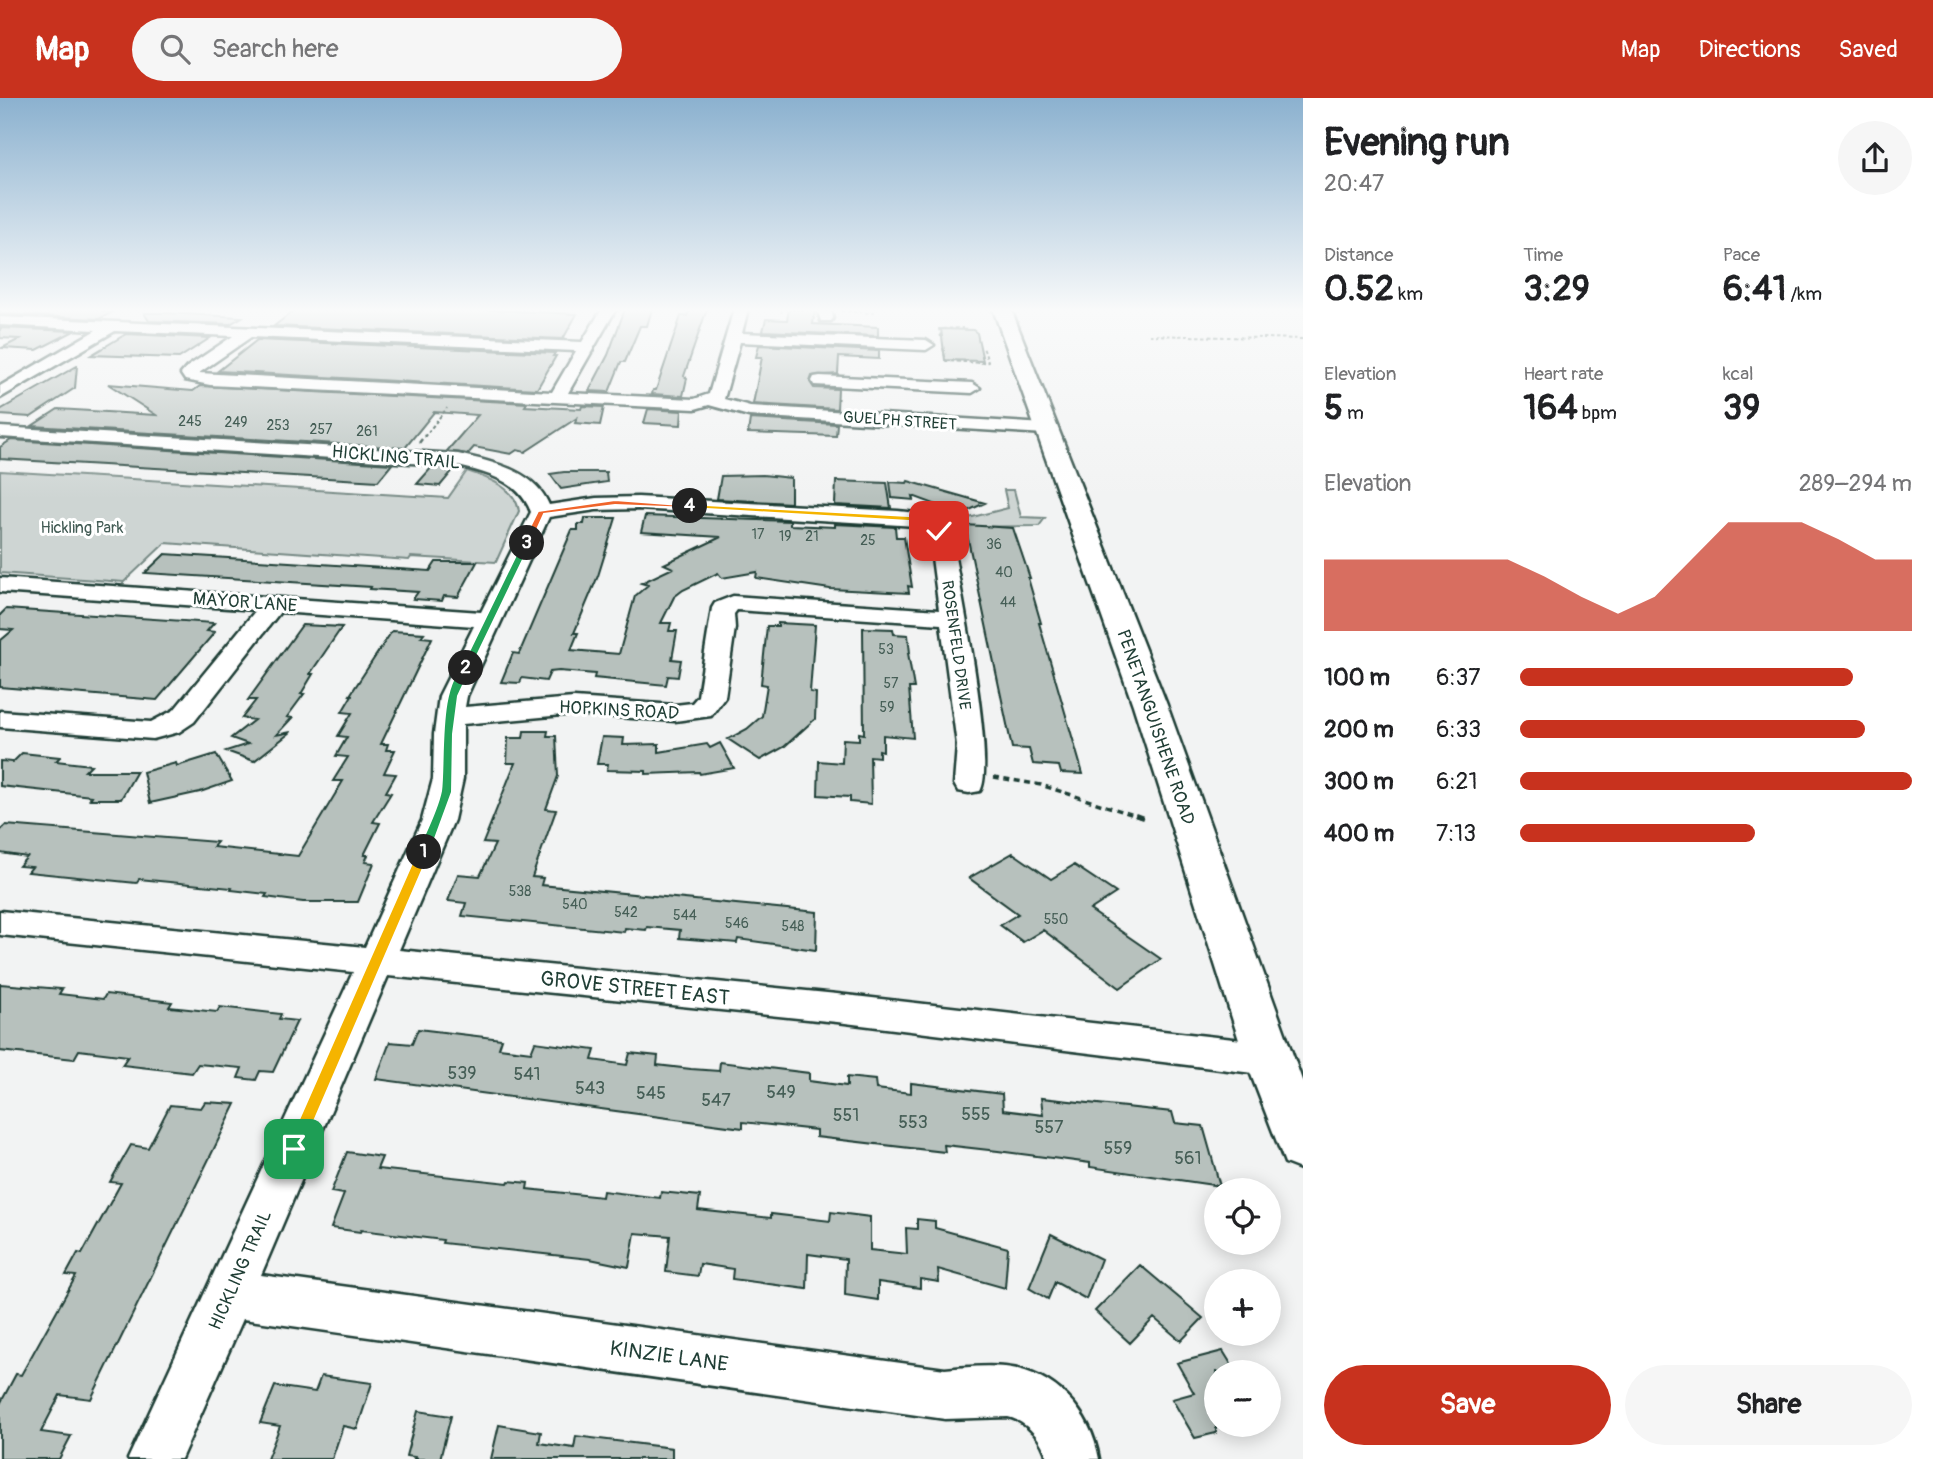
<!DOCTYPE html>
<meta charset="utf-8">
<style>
body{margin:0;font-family:Pangolin,sans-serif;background:#f6f6f6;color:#202124;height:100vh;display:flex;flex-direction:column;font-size:26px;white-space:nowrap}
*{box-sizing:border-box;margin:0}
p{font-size:23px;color:#757577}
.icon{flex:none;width:38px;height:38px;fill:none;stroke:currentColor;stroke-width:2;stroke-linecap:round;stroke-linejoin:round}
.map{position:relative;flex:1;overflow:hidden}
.panel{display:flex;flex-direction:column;background:#fff;width:630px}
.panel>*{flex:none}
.controls{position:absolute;left:1204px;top:1080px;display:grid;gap:14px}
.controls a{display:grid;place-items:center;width:77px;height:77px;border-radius:50%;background:#fff;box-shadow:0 4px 18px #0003;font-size:35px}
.pin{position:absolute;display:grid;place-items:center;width:60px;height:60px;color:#fff;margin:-30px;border-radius:14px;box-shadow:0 4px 10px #0006}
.km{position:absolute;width:35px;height:35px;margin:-18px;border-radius:50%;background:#222;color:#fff;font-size:19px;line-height:35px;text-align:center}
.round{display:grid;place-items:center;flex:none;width:74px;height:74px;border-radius:37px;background:#f6f6f6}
.summary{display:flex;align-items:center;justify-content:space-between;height:119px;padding:0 21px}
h1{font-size:38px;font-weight:700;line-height:52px}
.metrics{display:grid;grid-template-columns:repeat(3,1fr);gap:10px;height:119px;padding:7px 21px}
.metrics div{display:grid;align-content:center}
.metrics b{font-size:35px;font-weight:700}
.metrics small{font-size:19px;font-weight:400}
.metrics p{font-size:19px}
.chart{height:196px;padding:14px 21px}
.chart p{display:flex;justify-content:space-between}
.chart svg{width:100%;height:126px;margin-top:7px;fill:#c8321e;opacity:.7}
.cta{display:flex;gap:14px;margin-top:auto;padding:14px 21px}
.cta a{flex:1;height:80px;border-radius:42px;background:#c8321e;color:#fff;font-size:28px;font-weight:700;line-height:80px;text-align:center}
.cta a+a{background:#f6f6f6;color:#202124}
ul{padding:0 21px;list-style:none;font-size:23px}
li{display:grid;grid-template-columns:112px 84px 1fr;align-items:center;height:52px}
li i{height:18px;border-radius:9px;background:#c8321e}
header{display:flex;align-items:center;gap:42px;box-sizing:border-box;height:98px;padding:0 35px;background:#c8321e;color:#fff}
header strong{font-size:33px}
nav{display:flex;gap:38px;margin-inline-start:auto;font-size:24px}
.search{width:490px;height:63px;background:#f6f6f6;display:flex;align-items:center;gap:18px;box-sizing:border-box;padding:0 24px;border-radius:38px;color:#757577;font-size:26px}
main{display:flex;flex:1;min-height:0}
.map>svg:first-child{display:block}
</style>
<header>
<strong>Map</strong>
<div class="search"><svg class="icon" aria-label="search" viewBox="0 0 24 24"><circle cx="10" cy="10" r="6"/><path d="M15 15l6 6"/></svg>Search here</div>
<nav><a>Map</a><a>Directions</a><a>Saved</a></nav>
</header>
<main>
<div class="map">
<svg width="1303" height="1361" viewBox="0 0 1303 1361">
<rect width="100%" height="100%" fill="#f2f3f3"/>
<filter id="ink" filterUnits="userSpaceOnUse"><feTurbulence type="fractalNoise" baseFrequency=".0143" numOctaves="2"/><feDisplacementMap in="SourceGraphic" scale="14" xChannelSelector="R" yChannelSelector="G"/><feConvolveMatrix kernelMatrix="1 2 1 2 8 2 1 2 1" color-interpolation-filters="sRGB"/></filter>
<g filter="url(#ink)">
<path fill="#ced5d3" stroke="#768984" stroke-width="2" d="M0,373L448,400L467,373C488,380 515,389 519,413L496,464L411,459L409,462L165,445L124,484L0,475Z
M1004,392H1014L1021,419L1045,420L1039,428L948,429L945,426L1008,410Z"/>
<path fill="#b7c1bd" stroke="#1f3d34" stroke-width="2" d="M0,211H106L103,213L113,214L99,221L0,216Z
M296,211H475L577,216L563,241L274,228Z
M625,211H652L647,228H640L625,264H621L609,294L589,293L608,257Z
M690,211H707L684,278L687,280L683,298L652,296L653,292H656L681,218H687Z
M789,211L815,212L813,226L878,229V238L763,233L766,221L787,222Z
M144,215H163L242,219L230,226L149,223Z
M0,230L74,233L37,252L2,250L20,241L0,240Z
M941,231L973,232L977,235L983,263L945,262Z
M126,236L210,240L179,260L91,257Z
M257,242L555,255L553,258H556L537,291L218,273Z
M759,247L879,253V261L839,259L838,276L812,278L810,284L814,290L838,291L837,311L753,306L762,259H756Z
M77,268L75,290L31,319L0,317V312Z
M108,286L193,293L200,288L527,305L525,308L581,311L582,308L604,309L600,327L575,325L577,320L525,354L517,352L511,356L474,349L468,356L447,353L478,317L434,314L405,350L32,328L58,311L156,317Z
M648,311L682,313L681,327L644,325Z
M750,321L837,326L836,338L748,335Z
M11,342L392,366L378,383L0,361V349Z
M432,369L455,370L440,388L417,386Z
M564,374H606L607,384L561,391L550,376Z
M763,377L791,380V405L717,401L721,378Z
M836,383L887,385L891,410L835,407Z
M908,383L985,405L961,416L913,398L914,402L892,400L890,384L907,385Z
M645,418L790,423V427L835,429V426L895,429L896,439H904L912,489L908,488L909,495L830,491L756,480L757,474L722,480L718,475L683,492L674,499L661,525H671L669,533H677L672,561L681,562L678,579L668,578L666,587L594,580L595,576L559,573L550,574L546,583L522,580L520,585L501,584L513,555L519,556L572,432H578V426H584L585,420H616L598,478L574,535H578L571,552L619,556L635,498L648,487L641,485L673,470L664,466L721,439L641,434Z
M965,427L1013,430L1030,480H1028L1041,525H1039L1083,676L1061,675L1059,668L1033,666L1029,651L1012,650Z
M165,456L430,473L436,464H477L458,499L444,498L442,503L413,501L418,494L370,491L371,489L145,475Z
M6,511L214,525L207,533L215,534L157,602L0,589V543L13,532L0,531V517Z
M778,525L815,527L810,594L816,595L815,621L784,649L760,662L728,641L747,631L762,618L767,587L761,586L767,528H778Z
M302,527L342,529L310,576H313L301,596H304L287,619L292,620L276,637L291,634L254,663L226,653L248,646L231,640L254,622L242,620L256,602H248Z
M863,530L893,531L894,536L908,537L910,555H908L914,590H909L913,640L883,637V653L879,652V659L870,658L871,706L850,704V699L818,697L819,663L842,665L843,641L859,642V635L864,636Z
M392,533L424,535L421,539L432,540L381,646H388L386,652H395L384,675L396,676L386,694L391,695L373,724L380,725L364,757H368L365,764L374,765L358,804H303L265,799L267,796L231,792L232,790L139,781L136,785L28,774L32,769L19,768L27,759L0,755V733L6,727L217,744L213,749L298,758L343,683H333L348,659L336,658L347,639L338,638L352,615L342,614L352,597H350Z
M524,633H548L547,638H556L558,678L546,711L556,712L532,779L543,780L541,787L817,814L816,852L738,841L737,845L679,840L680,832L647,829L646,832L625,830L624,834L462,818L466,805L448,803L458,776L480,778L495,746L483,745L515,665H507L508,640H523Z
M602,639L624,640L623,647L659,646V654L707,646L710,650L720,645L734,670L700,676L699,674L646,676V673L607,672L608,666H597Z
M22,655L60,659L56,663L91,667L85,673H137L121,701H90L92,698L0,688V663L13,664Z
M216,656L232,683L200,694L150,705L143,674L176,665L177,668Z
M1013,755L1051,781L1074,767L1116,795L1090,812L1161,861L1120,890L1043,832L1023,844L1000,827L1018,816L969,780Z
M0,886L62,891L59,896L103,901L106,896L172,904L169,909L217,914L220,909L281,916L279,921L297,923L273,974L260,973L256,982L238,980L242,970L198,966L192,975L122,967L128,958L79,952L74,961L0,953Z
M418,931L502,941L499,950L531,954L535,944L595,952L592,962L627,967L630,955L658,958L657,967L691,971L719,973L720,964L809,975V983L847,988V979L875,982L876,991L911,995V985L1002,996L1003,1012L1043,1017L1041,1000L1172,1014L1175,1025L1203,1028L1220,1088L1090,1069V1065L998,1053L944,1047L945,1054L816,1039V1032L743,1024V1030L376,981L390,944L412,946Z
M205,1004L236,1006L91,1301L60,1297L41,1334L71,1338L59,1361H0V1306L16,1276L21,1277L76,1178L66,1177L78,1155L82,1156L121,1085L110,1084L131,1047L148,1050L170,1007L201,1010Z
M347,1054L382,1059L377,1071L508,1085L509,1083L528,1085L527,1091L602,1099L603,1093L660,1100L661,1094L700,1098L698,1112L771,1120V1116L830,1123L831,1114L870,1119V1152L907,1156L906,1130L917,1131V1121L935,1123V1130L1008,1150L1005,1190L938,1171L939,1184L920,1181V1190L878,1184V1202L845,1197L846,1161L808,1156L807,1191L732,1181L733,1171L700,1166L698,1178L666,1174L670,1138L635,1135L629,1169L590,1161L442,1145L443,1142L361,1132L360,1134L331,1130L344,1096L331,1094Z
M1051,1136L1101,1161L1086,1201L1055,1184L1048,1201L1029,1190Z
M1140,1167L1203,1220L1181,1243L1154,1220L1130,1245L1095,1213Z
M1223,1253L1236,1274H1216V1335L1195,1340L1172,1301L1194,1295L1177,1265Z
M321,1278L372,1285L357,1331L343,1328L332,1361H267L280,1328L260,1325L275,1288L315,1294Z
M418,1313L451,1318L440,1361H414L415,1359L406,1358Z
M499,1327L541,1334L539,1345L574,1350L576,1338L672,1350V1361H491Z"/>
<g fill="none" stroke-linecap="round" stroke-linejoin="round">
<defs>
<path id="minor" d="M602,211H616L568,295L694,301L709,296L734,211H748L742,235L926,242L934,247L926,252L740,244L724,301L750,308L1046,326L1055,331L1046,336L749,318L709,307L695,311L210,287L185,282L181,276L187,269L233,238L115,233L0,300V288L96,232L0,227V219L582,244ZM251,239L576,253L552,294L199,275Z
M817,211H831L833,220L831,223H821Z
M820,278L972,285L980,290L972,295L814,287L812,283L814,279Z
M0,329L458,356C491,364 534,371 549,407L596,400L638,399L898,413C920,415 939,417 951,437C958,478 997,667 980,693L969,695L958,693L954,686L957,647L941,526L737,512L734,516L735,530L725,599L711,618L675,623L574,616L463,626V681L454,722L399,852L837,896L1269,945L1283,950L1289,961L1283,972L1269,977L837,924L388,878L261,1177L945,1271C965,1269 985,1267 1005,1269C1054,1274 1091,1313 1099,1361H1047C1044,1342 1026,1323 1008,1319L945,1321L243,1221L181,1361H128L353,874L0,837V813L365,849L422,722L433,681L434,636L439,598L474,528L280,514L194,624L179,634L153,641L0,629V613L151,624L174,612L256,512L0,494V480L481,514L531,414C519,383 488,375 458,368L0,339ZM638,411L916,428L929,437L939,512L733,498L715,505L712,510L698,598L692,605L675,607L574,600L465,609L467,598L549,419L596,412Z"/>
<path id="major" d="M993,211H1011L1167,607L1303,985V1072L1285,1065L1245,961L1133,607Z"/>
</defs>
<use href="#minor" stroke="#1f3d34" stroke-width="5"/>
<use href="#major" stroke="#1f3d34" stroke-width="5"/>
<path stroke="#1f3d34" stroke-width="2" stroke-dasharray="3.5 2.5" stroke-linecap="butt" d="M781,211L782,215
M841,213L874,215
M1149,237L1303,241
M941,239L939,231L963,230
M943,250L946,263L983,265L988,264L983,249
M424,339L447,310"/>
<path stroke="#1f3d34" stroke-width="2.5" stroke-dasharray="5 3.5" stroke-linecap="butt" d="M419,345L425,337"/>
<path stroke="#1f3d34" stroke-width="3.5" stroke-dasharray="6 4.5" stroke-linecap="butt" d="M994,679L1041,687L1140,719"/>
<path stroke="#1f3d34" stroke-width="4.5" stroke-dasharray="9 6" stroke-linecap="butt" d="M1135,717L1143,720"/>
<use href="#minor" fill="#fff" fill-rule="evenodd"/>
<use href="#major" fill="#fff" fill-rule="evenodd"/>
</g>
</g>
<linearGradient id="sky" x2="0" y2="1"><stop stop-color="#8bb1cf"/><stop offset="0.53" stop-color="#f9fafa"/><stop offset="1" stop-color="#f9fafa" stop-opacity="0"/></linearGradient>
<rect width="1303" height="401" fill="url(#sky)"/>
<path fill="#f5b400" stroke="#fff" stroke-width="2" d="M424,750L430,754L302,1051L299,1056H288L286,1051L417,754Z"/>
<path fill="#22a559" stroke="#fff" stroke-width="2" d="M466,567L471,570L458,598L453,636L452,694L430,754L424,758L417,754C425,735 437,713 441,693C445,665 437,582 466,567Z"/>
<path fill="#22a559" stroke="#fff" stroke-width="2" d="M527,443L531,445L471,570L462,572L461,570L522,445Z"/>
<path fill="#f0652b" stroke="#fff" stroke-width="2" d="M615,402L694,408L690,410L615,407L544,416L530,447L522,445L538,413Z"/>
<path fill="#f5b400" stroke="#fff" stroke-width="2" d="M688,406L909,418L931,423L944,433L936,435L926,427L909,423L690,410Z"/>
<g text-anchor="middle" stroke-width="6" stroke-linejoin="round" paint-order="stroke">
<g font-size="14" fill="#455e56">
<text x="190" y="328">245</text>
<text x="236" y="329">249</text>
<text x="278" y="332">253</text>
<text x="321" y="336">257</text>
<text x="367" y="338">261</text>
<text x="758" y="441">17</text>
<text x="785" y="443">19</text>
<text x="812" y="443">21</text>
<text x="868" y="447">25</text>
<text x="994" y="451">36</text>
<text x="1004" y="479">40</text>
<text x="1008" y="509">44</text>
<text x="886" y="556">53</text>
<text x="891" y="590">57</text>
<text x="887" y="614">59</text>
<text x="520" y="798">538</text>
<text x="575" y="811">540</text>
<text x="626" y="819">542</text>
<text x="685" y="822">544</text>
<text x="1056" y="826">550</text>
<text x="737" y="830">546</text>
<text x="793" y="833">548</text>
</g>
<g font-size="16" fill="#1f3d34" stroke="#fff">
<text transform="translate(900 322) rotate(4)" y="6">GUELPH STREET</text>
<text transform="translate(957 547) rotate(82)" y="6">ROSENFELD DRIVE</text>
</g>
<g font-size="16" fill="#425b54" stroke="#fff">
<text x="82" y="435">Hickling Park</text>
</g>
<g font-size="18" fill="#1f3d34" stroke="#fff">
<text transform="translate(396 359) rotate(5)" y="6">HICKLING TRAIL</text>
<text transform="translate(245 504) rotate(4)" y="6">MAYOR LANE</text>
<text transform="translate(619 612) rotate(3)" y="6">HOPKINS ROAD</text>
<text transform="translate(1156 629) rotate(71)" y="6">PENETANGUISHENE ROAD</text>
<text transform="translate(240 1172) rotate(-66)" y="6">HICKLING TRAIL</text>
</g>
<g font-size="18" fill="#455e56">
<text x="462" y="981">539</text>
<text x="527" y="982">541</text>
<text x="590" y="996">543</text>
<text x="781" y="1000">549</text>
<text x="651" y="1001">545</text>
<text x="716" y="1008">547</text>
<text x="976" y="1022">555</text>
<text x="846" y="1023">551</text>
<text x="913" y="1030">553</text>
<text x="1049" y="1035">557</text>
<text x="1118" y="1056">559</text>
<text x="1188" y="1066">561</text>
</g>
<g font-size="21" fill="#1f3d34" stroke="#fff">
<text transform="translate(635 890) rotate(6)" y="7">GROVE STREET EAST</text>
<text transform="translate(669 1258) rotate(8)" y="7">KINZIE LANE</text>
</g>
</g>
</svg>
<div class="controls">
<a><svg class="icon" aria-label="locate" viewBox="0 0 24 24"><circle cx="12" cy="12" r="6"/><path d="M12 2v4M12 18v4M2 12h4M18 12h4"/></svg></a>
<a>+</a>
<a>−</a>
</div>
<div class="pin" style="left:294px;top:1051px;background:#1e9e55"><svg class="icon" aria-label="arrive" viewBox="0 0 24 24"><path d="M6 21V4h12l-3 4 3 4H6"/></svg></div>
<div class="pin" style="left:939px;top:433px;background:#d93025"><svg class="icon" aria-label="check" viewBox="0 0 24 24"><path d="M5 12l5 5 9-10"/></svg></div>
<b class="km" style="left:424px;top:754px">1</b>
<b class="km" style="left:466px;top:570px">2</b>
<b class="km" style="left:527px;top:445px">3</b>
<b class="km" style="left:690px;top:408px">4</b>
</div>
<section class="panel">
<div class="summary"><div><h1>Evening run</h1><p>20:47</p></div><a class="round"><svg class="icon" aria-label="share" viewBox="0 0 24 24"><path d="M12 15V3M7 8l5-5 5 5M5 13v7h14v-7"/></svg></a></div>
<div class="metrics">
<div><p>Distance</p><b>0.52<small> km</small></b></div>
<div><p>Time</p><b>3:29</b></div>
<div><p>Pace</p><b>6:41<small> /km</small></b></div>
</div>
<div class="metrics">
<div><p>Elevation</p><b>5<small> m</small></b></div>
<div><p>Heart rate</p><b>164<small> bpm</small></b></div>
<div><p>kcal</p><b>39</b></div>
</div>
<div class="chart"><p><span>Elevation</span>289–294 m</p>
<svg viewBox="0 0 160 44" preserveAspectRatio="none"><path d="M0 44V19L10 19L20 19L30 19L40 19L50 19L60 25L70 32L80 38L90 32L100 19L110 6L120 6L130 6L140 12L150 19L160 19V44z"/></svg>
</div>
<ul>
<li><b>100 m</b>6:37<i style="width:85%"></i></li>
<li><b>200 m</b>6:33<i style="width:88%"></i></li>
<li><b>300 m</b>6:21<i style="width:100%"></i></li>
<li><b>400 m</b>7:13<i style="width:60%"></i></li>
</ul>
<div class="cta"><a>Save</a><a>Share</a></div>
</section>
</main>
